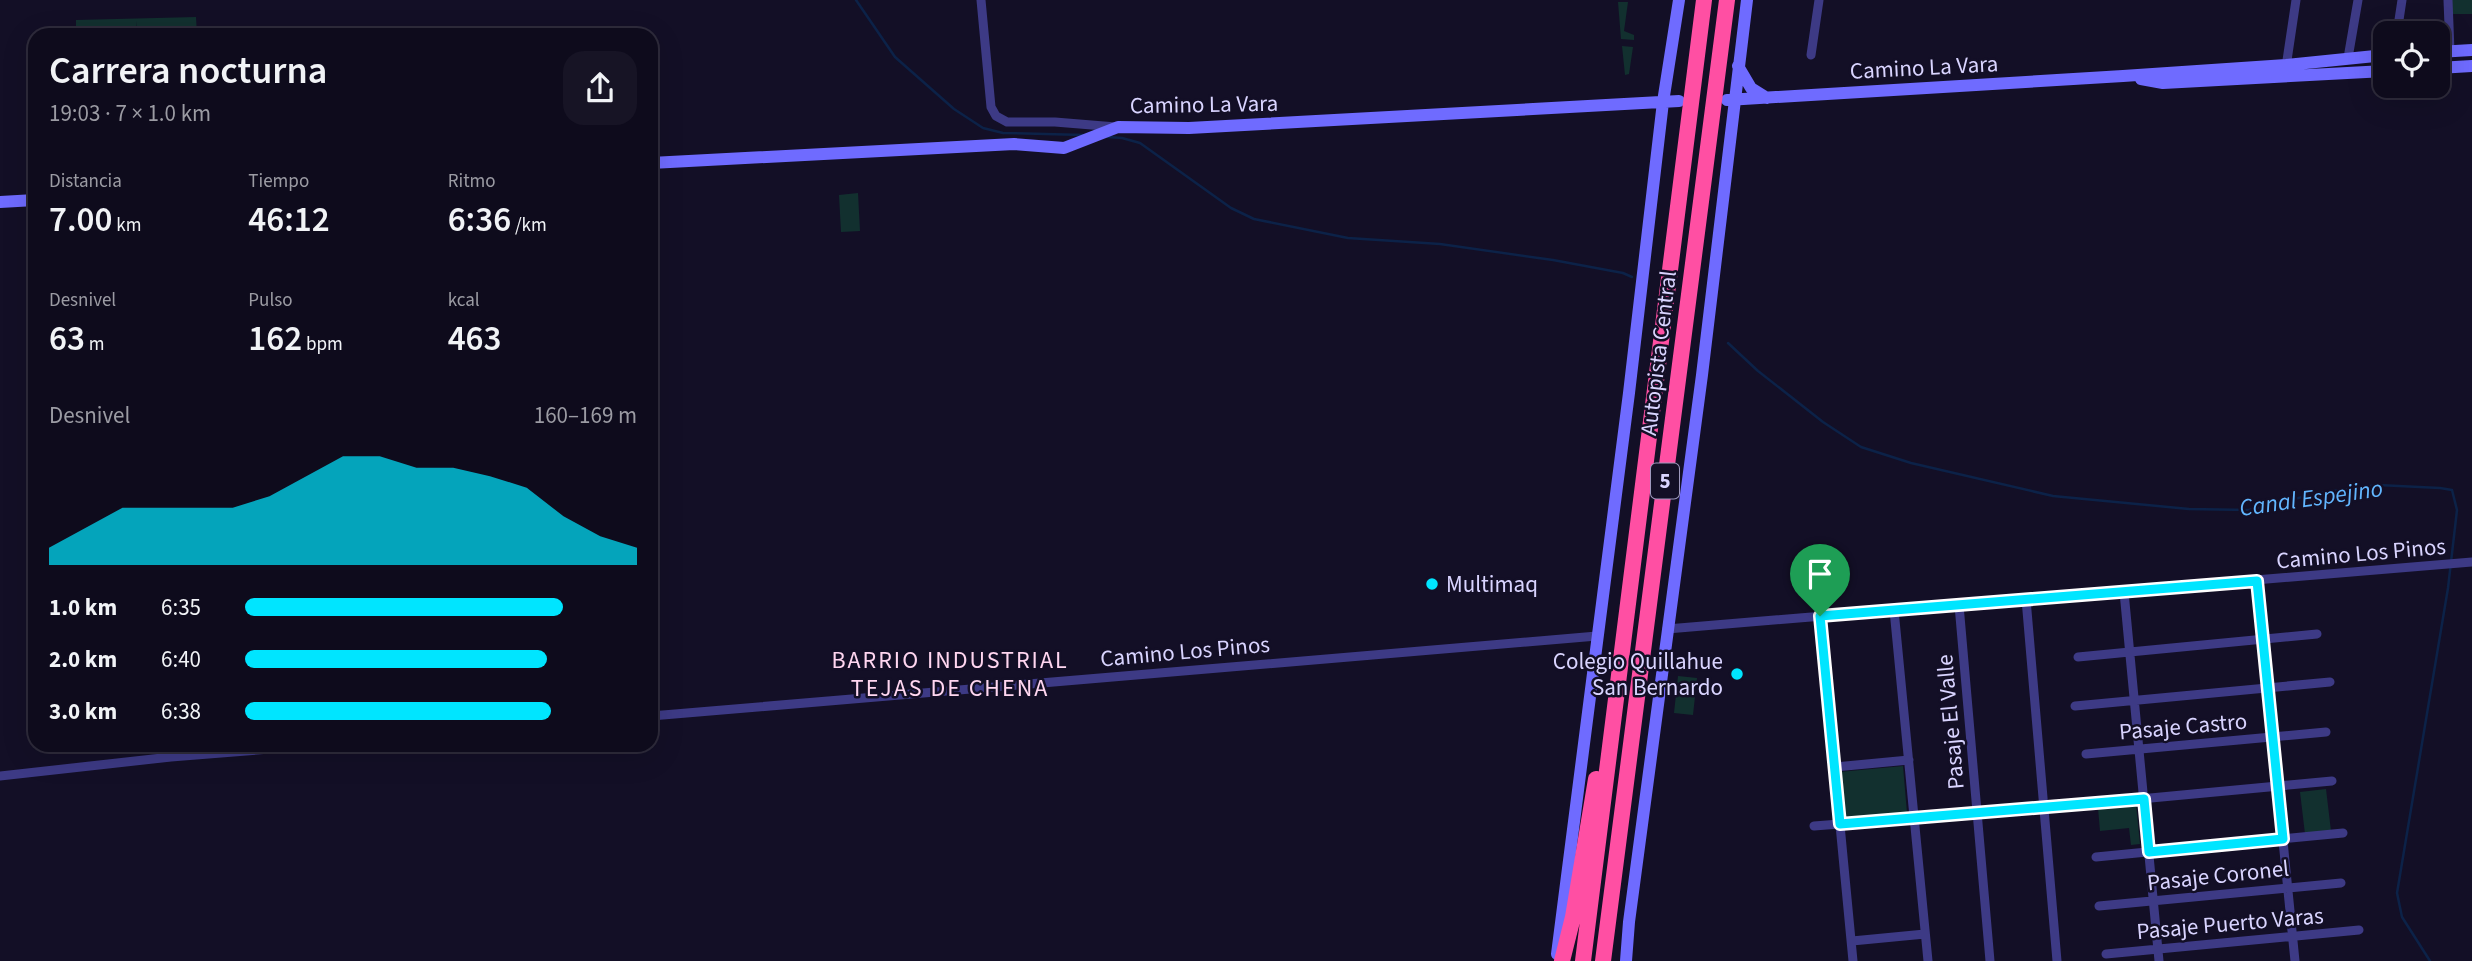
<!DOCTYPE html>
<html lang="es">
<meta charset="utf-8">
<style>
body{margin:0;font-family:"Source Sans 3",sans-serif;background:#171425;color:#f1f3f6;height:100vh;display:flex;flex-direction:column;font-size:26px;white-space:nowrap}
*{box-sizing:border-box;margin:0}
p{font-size:23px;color:#9b9ba3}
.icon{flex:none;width:38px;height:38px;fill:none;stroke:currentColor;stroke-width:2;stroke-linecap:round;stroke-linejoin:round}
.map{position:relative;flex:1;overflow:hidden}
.sheet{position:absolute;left:28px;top:28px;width:630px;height:724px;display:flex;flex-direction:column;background:#0e0b1c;border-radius:21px;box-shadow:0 7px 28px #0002,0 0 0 2px #2e2b3b}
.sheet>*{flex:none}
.controls{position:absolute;left:2373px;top:21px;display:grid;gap:14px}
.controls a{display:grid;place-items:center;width:77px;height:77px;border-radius:14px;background:#0e0b1c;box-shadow:0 7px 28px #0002,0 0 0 2px #2e2b3b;font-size:35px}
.pin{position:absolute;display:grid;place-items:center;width:60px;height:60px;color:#fff;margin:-72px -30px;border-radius:50% 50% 50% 0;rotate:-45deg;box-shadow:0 0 7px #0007}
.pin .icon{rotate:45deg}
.round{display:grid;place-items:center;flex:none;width:74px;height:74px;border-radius:21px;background:#171425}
.summary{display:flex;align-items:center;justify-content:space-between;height:119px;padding:0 21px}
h1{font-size:38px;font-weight:600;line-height:52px}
.stats{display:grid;grid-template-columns:repeat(3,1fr);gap:10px;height:119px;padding:7px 21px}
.stats div{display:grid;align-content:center}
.stats b{font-size:35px;font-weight:600}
.stats small{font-size:19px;font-weight:400}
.stats p{font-size:19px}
.chart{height:196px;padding:14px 21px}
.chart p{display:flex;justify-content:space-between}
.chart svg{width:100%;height:126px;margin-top:7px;fill:#00e5ff;opacity:.7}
ul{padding:0 21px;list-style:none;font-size:23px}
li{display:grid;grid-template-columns:112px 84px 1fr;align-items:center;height:52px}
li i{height:18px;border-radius:9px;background:#00e5ff}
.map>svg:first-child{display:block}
</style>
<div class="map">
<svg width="2472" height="961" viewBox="0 0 2472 961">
<rect width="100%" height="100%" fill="#130f26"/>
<path fill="#12302f" d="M2450,0H2472V14H2451Z
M1628,2L1624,31L1634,35V40L1621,39L1618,2Z
M196,17L197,35H137L136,21V35H76V20Z
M1622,46L1633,47L1629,74L1625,75Z
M858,193L860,231L841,232L839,195Z
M1678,676L1697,678L1693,715L1674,713Z
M1903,766L1907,813L1843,819L1839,772Z
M2326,789L2331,831L2305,834L2300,792Z
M2136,804L2140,844L2131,845L2129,828L2100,831L2098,808Z"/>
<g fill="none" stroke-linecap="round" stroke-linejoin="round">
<path stroke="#0c2248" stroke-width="2.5" d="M856,0L895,57L954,109L983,128L1003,133L1084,135
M1108,137L1122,138L1140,143L1231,208L1254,219L1348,238L1440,244L1553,260L1623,273L1632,277
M1728,343L1758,371L1823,422L1861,447L1911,463L2053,496L2189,509L2249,510L2319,493L2378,485L2440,488L2452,490L2457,510L2448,588L2397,893L2402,917L2430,961"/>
<path stroke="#3d3a85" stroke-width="9" d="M981,0L991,107L996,116L1007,122H1055L1116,127
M2448,0L2450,51
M2397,33L2402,0
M1811,55L1819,0
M2348,58L2358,0
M2286,67L2296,0
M2257,581L2295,961
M2124,592L2159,961
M2026,599L2057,961
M1959,605L1990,961
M1894,610L1928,961
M1820,616L1853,961
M1667,629L2472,562
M2078,657L2317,634
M2075,706L2330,682
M651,716L1597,636
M2086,754L2326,732
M1835,767L1909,760
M0,776L171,757L308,746
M1814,826L2044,808L2332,781
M2096,857L2343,833
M2099,906L2341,883
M1852,941L1925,934
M2106,954L2359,930"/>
<path stroke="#6f6bff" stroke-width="12" d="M2438,52L2472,50
M1738,66L1751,88L1767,98
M2438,68L2472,66
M2141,79L2163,83L2385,71
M1727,100L2123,76L2286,65L2385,55
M651,163L1014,144L1064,148L1118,127L1189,128L1679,101
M0,202L35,200
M1557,954L1629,393L1663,102L1679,0
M1626,961L1629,922L1702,375L1747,0"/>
<path stroke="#ff4fa3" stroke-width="16" d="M1562,961L1573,917L1596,779
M1583,961L1704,0
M1603,961L1727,0"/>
</g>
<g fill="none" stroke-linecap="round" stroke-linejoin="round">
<defs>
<path id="route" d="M2257,581L2283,839L2149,852L2144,799L1840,824L1820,616Z"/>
</defs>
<use href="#route" stroke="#fff" stroke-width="14"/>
<use href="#route" stroke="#00e5ff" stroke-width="9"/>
</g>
<g fill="#00e5ff" stroke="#130f26" stroke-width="2.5">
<circle cx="1432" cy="584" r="7"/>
<circle cx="1737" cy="674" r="7"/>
</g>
<g text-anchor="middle" stroke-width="5" stroke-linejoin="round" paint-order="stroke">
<rect fill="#130f26" stroke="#9e99be" stroke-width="2" x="1651" y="463.5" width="28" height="35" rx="5"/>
<g font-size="21" font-weight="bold" fill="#d9d4ff">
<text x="1665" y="488">5</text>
</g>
<g font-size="23" fill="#d9d4ff" stroke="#130f26">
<text transform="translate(1924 67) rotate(-3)" y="8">Camino La Vara</text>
<text transform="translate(1204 104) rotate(-1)" y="8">Camino La Vara</text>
<text transform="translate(1658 353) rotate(-83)" y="8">Autopista Central</text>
<text transform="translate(2361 553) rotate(-5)" y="8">Camino Los Pinos</text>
<text transform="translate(1185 651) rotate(-5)" y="8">Camino Los Pinos</text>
<text transform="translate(1950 722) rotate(-95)" y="8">Pasaje El Valle</text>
<text transform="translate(2183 726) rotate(-5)" y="8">Pasaje Castro</text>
<text transform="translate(2218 875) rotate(-6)" y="8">Pasaje Coronel</text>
<text transform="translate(2230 923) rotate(-5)" y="8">Pasaje Puerto Varas</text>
</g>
<g font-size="23" fill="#d9d4ff" stroke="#130f26" text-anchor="start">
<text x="1446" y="592">Multimaq</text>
<text x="1723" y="669" text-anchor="end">Colegio Quillahue<tspan x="1723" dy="26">San Bernardo</tspan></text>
</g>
<g font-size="24" font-style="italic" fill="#62b6ff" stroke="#130f26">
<text transform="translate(2311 498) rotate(-8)" y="8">Canal Espejino</text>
</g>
<g font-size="24" letter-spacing="2" fill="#ffd6f0" stroke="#130f26">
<text x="950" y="668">BARRIO INDUSTRIAL<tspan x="950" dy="28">TEJAS DE CHENA</tspan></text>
</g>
</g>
</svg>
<div class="controls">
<a><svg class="icon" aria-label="locate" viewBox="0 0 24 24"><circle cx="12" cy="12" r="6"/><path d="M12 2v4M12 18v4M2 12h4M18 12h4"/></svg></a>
</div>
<div class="pin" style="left:1820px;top:616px;background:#1e9e55"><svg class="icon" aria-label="arrive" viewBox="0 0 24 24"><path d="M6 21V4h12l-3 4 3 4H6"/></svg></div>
<section class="sheet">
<div class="summary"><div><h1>Carrera nocturna</h1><p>19:03 · 7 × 1.0 km</p></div><a class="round"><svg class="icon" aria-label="share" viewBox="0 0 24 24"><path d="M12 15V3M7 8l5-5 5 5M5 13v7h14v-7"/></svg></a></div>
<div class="stats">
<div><p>Distancia</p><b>7.00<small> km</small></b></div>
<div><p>Tiempo</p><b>46:12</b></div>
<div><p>Ritmo</p><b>6:36<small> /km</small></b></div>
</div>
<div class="stats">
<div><p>Desnivel</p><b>63<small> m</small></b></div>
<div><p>Pulso</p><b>162<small> bpm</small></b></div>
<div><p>kcal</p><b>463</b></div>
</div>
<div class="chart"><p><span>Desnivel</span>160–169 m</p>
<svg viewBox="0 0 160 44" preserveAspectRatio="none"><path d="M0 44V38L10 31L20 24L30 24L40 24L50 24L60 20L70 13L80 6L90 6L100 10L110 10L120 13L130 17L140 27L150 34L160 38V44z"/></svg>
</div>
<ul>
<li><b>1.0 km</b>6:35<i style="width:81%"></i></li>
<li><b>2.0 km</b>6:40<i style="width:77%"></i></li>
<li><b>3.0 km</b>6:38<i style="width:78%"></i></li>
</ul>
</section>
</div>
